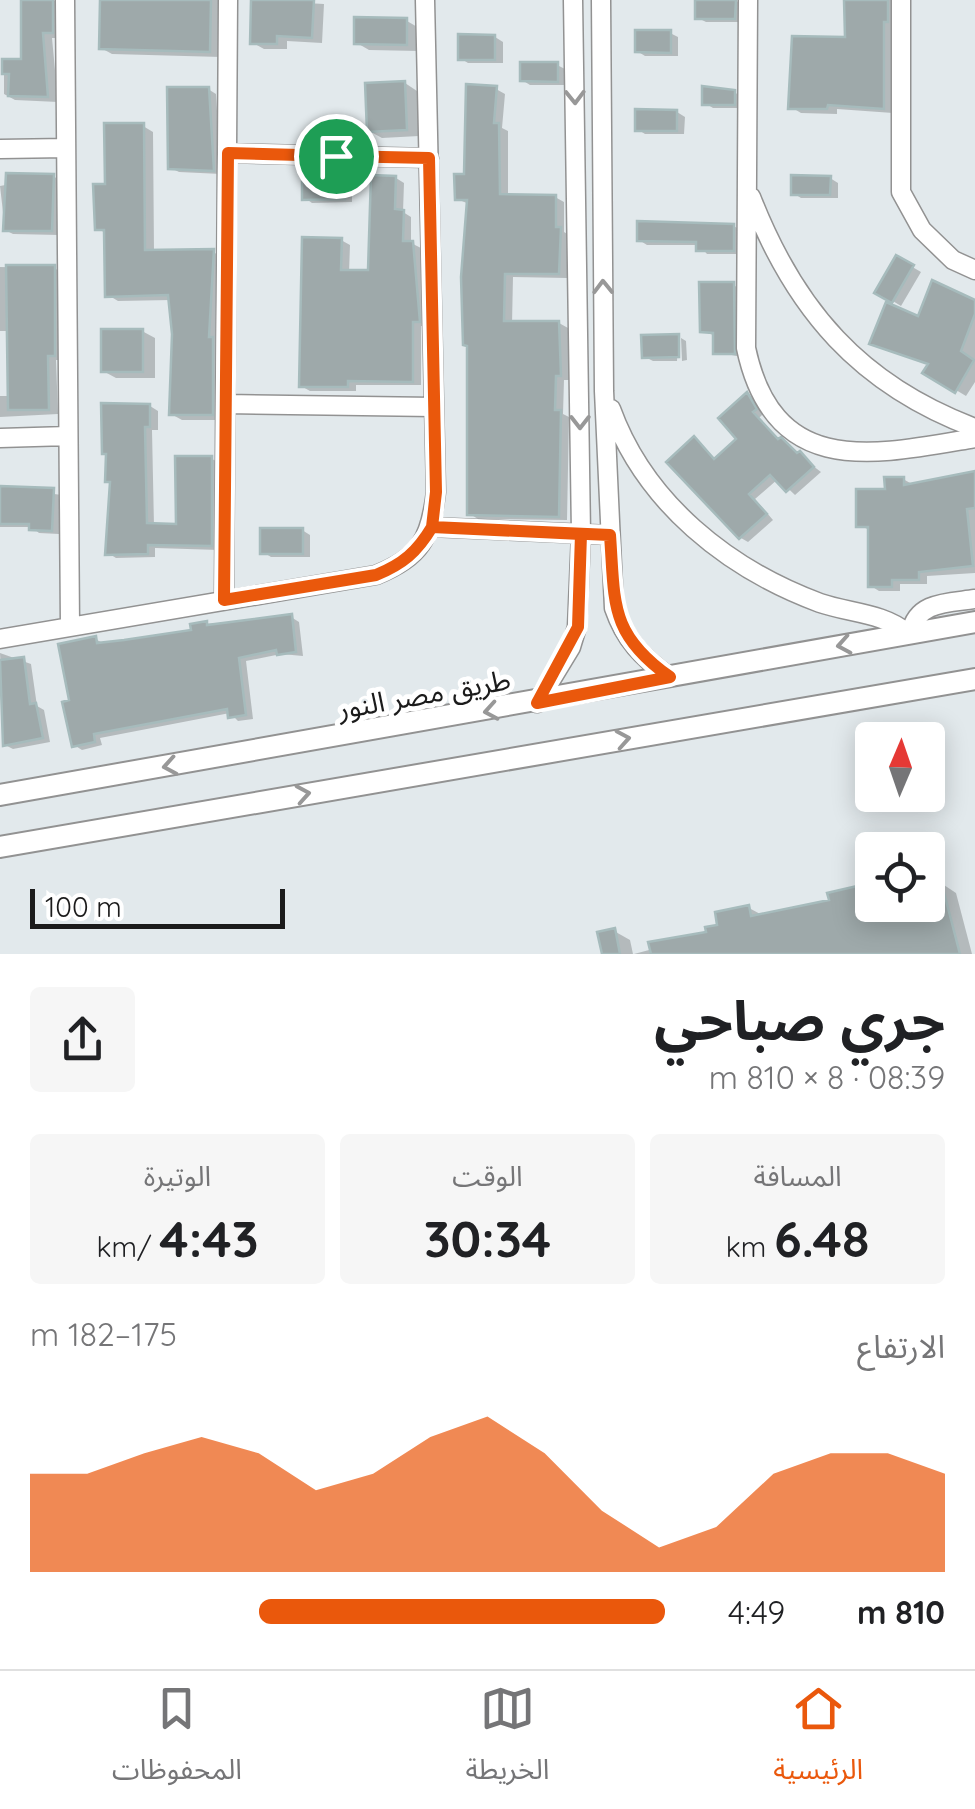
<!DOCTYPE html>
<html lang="ar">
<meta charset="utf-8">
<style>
body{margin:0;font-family:Quicksand,"Noto Sans Arabic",sans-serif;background:#f6f6f6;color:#202124;direction:rtl;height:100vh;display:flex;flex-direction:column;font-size:38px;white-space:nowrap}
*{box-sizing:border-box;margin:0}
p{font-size:32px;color:#757577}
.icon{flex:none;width:55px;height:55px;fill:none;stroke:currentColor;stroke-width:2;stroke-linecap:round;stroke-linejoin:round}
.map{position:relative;height:954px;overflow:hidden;direction:ltr}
.details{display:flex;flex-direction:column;background:#fff;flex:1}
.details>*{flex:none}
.needle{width:65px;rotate:2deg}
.controls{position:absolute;left:855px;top:722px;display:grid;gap:20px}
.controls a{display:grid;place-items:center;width:90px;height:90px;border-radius:10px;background:#fff;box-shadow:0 5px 25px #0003;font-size:50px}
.scale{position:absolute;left:30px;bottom:25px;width:255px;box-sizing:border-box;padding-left:10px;border:5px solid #1b1b1b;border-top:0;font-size:28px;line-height:35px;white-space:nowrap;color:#1b1b1b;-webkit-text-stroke:8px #fff;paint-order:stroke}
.pin{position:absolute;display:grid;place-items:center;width:85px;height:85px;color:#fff;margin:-42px;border:5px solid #fff;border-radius:50%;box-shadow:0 2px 10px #0007}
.round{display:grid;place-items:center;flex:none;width:105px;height:105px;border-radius:10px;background:#f6f6f6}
.summary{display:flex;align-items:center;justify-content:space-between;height:170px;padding:0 30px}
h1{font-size:55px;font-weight:700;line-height:75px}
.figures{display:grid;grid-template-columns:repeat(3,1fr);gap:15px;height:170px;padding:10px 30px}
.figures div{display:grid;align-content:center;border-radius:10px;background:#f6f6f6;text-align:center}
.figures b{font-size:50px;font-weight:700}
.figures small{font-size:28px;font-weight:400}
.figures p{font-size:28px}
.chart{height:280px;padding:20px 30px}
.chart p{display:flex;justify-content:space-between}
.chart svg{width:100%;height:180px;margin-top:10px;fill:#ea580c;opacity:.7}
ul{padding:0 30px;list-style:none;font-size:32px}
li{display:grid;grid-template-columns:160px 120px 1fr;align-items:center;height:75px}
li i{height:25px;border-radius:12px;background:#ea580c}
.menu{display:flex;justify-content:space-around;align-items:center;height:140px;border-top:2px solid #e0e0e0;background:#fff;font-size:28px;color:#757577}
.menu a{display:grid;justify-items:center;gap:5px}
.menu .active{color:#ea580c}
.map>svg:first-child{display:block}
</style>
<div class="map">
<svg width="975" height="954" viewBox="0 0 975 954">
<rect width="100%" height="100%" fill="#e2e9ec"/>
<path fill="#0003" d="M24,0H53L63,6V38H52L58,102L15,100L4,94V62H23Z
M102,0H222L221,57L112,54L101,48Z
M253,0L324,4L322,43L287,41V49H264L253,43Z
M735,0L743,5V22H706L698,18Z
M848,0H896L893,113L837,109V114L801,113L791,107L847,40Z
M407,21L419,28V51L369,50L357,43Z
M670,33L678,37V56H645L637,51Z
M495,37L503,42V63H468L460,58Z
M557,65L565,69V85H530L522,80Z
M405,83L417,91L419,136L382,138L369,131Z
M208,89L216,94L221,174L179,172L171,168Z
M496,89L505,94L502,128L508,131V197H555L564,202V232L569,235L567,278L513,277L512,324L559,323L568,328L569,380H564L563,414L569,417L567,520L478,519L470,514L469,204L457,199Z
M734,92L742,97V108H713L705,103Z
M677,112L685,117L684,134H645L637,129Z
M143,126L153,132L154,252H213L224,258L223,420H182L171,414V300L118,301L108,295L107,234L97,228L107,186Z
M53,176L61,181L59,235L13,234L5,230L0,186Z
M344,178L352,183V202L312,203L305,198Z
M396,178L404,183L403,212L411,217V243L421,248L427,326H421V385H356V391H310L301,386L341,240L350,245L349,273H370Z
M830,178L838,183V198H801L793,193Z
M734,226L741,231V254H707L699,245H647L639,240Z
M897,258L921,272L901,306L878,292Z
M0,267L54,268L63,273L64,360H56L58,414L0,417V396H10L9,331H0Z
M733,285L741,289L742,357L716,352V336L702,331Z
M975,302V382L966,396L926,372L930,365L872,342L920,319Z
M142,331L155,338V378H116L103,371Z
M678,336L677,361H653L645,357L644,337Z
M681,338L686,341L687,360L682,361Z
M748,395L755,400L763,414L759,418L780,441L821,472L795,495L778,479L755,499L773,520L748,542L741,538L694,439L717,460L740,440Z
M150,406L158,411V430H152L154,526L178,527L212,459L220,463L219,550L155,548V557L116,558L108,553Z
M975,473V573L927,576V584H900V591H879L871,586L870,530L858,525L887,491L903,479L912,484H940V478Z
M0,487L62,495L59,534L39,533L32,527H0Z
M302,530L310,535V557H271L263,552Z
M291,617L299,622L303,656L281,654L246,661L253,719L238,721L230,713L100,738L102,745L82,750L74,745L72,702L95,639L103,643L194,632L206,624Z
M0,653L31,664L37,706L44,710L50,742L13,749L5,745Z
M941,883L956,893L972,954H634L709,934L749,908L764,916L832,902L869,885L872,905H928V886Z
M614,931L630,940L633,954H602Z"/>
<path fill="#9ea9aa" stroke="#a6bbbc" stroke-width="2.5" d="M21,0H53V33H43L48,97L8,96L9,74H2V59H21Z
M100,0H211L210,52L99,49Z
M251,0H314L312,38L277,36V44H250Z
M695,0H736L735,19H695Z
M844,0H888V22H884V109L828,105L827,109H788L792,36L845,37Z
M354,17L407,18V45L354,44Z
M635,30H671V53L635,52Z
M458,34L495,35V60H458Z
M520,62H558V82L520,81Z
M405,81L407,130L367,132L365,83Z
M466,84L497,86L494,123H499L500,194L556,195V227H561L559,274H505L504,321H559L561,376H556L555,410H561L559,517L467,515V346L463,345L461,277L467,200H455L454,174H464Z
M702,86L735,90V105H702Z
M167,87H209L214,171L168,169Z
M635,109L677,110V131H635Z
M104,123H144L145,250L214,249L209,337H213V415H169L172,334L168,295L105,297L104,230H95L93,184H105Z
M6,173L54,174L52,231H3Z
M371,175L396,176L395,209L404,210L403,241H413L420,322H413V382L348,381V387H299L302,237L342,238L341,270H368Z
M791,175L831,176L830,195H791Z
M345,176V199L302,200V177Z
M637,221L734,224V251H696V242L637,241Z
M896,255L914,265L892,303L874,293Z
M6,265H55V356H48L49,410H8Z
M932,280L975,300V314L961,351L974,360L955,393L922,373L928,364L869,344L886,302L918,316Z
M699,282H734L735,354H713V333L700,332Z
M101,329H143V372H101Z
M679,334V357L642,358L641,335Z
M747,392L757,409L753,412L778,439L781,437L797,453L800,451L814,467L786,492L770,475L749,494L767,514L739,539L666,462L694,436L714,459L736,439L718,418Z
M101,403L150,404V427H145L147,523L176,524L175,456H212V546L148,545V554L105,555L110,482H105L106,454H102Z
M975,471V508L967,509L973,566L919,572V580H892V587H868V527H856V489H885L884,477H904V485Z
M0,486L54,488L52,531L29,530V524H0Z
M260,528H303V554H260Z
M292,614L296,652L277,655L276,650L239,658L246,715L228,718L227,709L94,734L95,742L72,747L62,702L69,700L58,644L96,636L97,643L124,640L191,630L190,624L207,621V625Z
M24,657L30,704L36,703L43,738L3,746L0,660Z
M941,881L960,954H651L648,942L706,932L705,927L717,925L715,912L749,905L751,916L829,900L827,893L870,883L872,905H928V884Z
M615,928L620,954H602L597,932Z"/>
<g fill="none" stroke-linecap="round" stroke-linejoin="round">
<defs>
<path id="minor" d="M65,0L70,626
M601,0L604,391L614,608C625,640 642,657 669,677
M748,0L746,348C774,480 875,455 975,438
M901,0V192L922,230L953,260L975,270
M0,149L66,148
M228,153L429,158
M751,197C795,310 860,385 975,428
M226,404L434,407
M611,409C645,503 728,569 820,603C849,613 884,613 907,633
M0,438L68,436
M431,527L610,535
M224,600L228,0
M911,633C916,601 949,603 975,599
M0,639L376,575C421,557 430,539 436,492L425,0
M537,703L571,647L577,627L581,534L573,0"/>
<path id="tertiary" d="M0,795L975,622
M0,847L975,679"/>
</defs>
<use href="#minor" stroke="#929292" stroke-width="21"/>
<use href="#tertiary" stroke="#929292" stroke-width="24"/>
<use href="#minor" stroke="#fff" stroke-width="18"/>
<use href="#tertiary" stroke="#fff" stroke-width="20"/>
</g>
<defs><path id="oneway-chevron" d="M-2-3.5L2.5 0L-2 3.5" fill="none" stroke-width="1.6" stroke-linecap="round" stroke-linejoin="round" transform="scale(2.5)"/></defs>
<g stroke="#989898">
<use href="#oneway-chevron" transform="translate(575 97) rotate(89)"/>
<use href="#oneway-chevron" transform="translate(603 287) rotate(-91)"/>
<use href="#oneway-chevron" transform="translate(580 422) rotate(90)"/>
<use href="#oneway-chevron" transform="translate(844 645) rotate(170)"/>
<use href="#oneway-chevron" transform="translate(491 711) rotate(170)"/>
<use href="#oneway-chevron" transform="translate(623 739) rotate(-10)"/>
<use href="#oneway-chevron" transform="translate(170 766) rotate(170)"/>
<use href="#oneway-chevron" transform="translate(303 794) rotate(-10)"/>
</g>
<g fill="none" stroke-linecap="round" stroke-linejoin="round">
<defs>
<path id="route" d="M336,156L429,158L436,492L432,527L610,535C615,603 609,634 670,677L537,703L578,627L581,534L432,527C417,552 403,564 376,575L224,600L228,153L336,156"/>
</defs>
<use href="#route" stroke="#fff" stroke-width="20"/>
<use href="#route" stroke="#ea580c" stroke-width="12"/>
</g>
<g text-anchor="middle" stroke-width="10" stroke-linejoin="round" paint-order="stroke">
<g font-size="28" fill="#1b1b1b" stroke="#fff">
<text transform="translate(424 694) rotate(-10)" y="10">طريق مصر النور</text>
</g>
</g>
</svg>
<div class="controls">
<a><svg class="needle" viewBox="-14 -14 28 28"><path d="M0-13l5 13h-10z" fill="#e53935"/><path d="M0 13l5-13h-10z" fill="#757577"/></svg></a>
<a><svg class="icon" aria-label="locate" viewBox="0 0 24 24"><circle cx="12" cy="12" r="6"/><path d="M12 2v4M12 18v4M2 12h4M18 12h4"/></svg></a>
</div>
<div class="scale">100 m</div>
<div class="pin" style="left:336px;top:156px;background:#1e9e55"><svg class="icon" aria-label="arrive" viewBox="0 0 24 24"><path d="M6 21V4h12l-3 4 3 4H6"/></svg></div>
</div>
<section class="details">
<div class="summary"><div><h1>جري صباحي</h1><p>08:39 · 8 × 810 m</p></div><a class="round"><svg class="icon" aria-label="share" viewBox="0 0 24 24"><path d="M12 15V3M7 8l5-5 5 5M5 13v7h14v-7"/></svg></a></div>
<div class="figures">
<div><p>المسافة</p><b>6.48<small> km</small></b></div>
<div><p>الوقت</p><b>30:34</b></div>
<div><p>الوتيرة</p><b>4:43<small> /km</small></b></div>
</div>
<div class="chart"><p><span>الارتفاع</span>175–182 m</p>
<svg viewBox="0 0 160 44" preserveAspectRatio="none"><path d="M0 44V20L10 20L20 15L30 11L40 15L50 24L60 20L70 11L80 6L90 15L100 29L110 38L120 33L130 20L140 15L150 15L160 20V44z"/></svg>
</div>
<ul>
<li><b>810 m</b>4:49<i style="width:64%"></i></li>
</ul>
</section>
<nav class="menu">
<a class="active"><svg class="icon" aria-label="home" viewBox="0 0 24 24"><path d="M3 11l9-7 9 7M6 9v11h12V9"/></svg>الرئيسية</a>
<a><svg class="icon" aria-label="map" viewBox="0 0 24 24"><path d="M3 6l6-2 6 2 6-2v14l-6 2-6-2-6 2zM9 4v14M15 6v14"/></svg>الخريطة</a>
<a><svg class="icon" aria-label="saved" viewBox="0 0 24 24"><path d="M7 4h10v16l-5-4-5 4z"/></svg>المحفوظات</a>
</nav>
